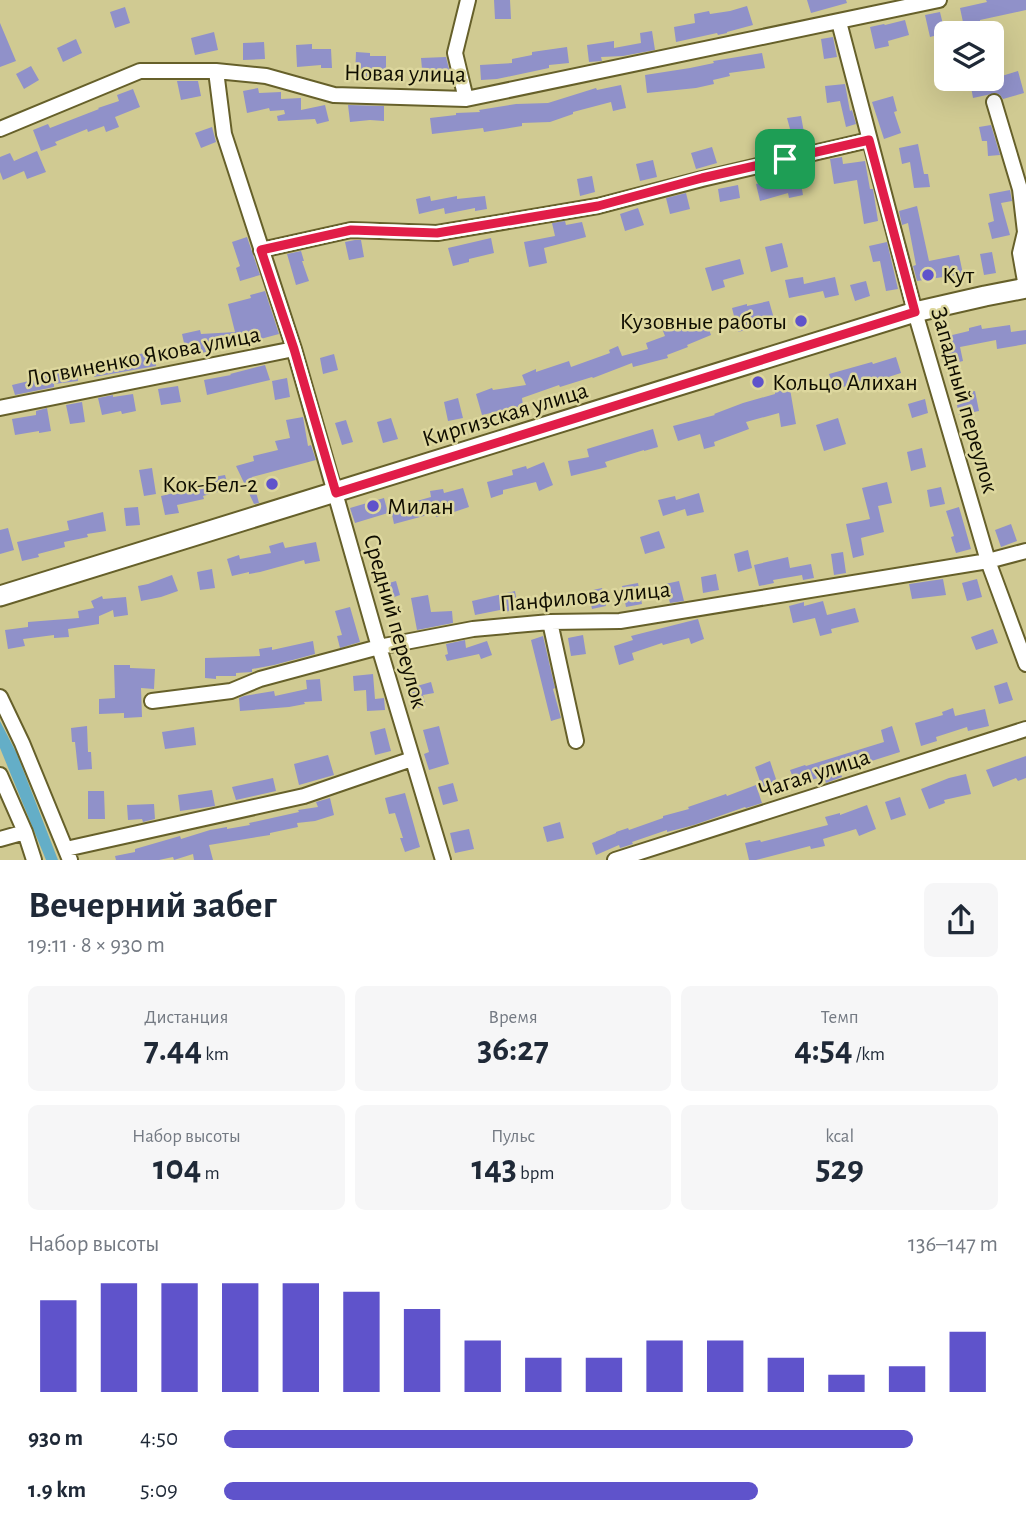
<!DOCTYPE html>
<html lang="ru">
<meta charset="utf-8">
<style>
body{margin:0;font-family:"Alegreya Sans",sans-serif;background:#f6f6f7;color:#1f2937;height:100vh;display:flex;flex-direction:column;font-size:26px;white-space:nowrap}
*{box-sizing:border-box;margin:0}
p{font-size:23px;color:#747a83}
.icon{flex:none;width:38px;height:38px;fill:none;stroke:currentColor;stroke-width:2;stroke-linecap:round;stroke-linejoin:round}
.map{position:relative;height:860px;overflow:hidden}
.sheet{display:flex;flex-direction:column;background:#fff;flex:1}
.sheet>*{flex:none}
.tools{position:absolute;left:934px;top:21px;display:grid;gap:14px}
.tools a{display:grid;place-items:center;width:70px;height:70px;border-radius:10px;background:#fff;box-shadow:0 7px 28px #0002;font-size:35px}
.pin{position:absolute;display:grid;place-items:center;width:60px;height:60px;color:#fff;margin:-30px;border-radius:14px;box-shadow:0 4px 10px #0006}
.round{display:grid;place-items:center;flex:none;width:74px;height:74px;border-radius:10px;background:#f6f6f7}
.headline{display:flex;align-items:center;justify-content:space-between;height:119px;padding:0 28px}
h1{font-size:38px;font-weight:700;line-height:52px}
.figures{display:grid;grid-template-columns:repeat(3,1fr);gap:10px;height:119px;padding:7px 28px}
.figures div{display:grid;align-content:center;border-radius:10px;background:#f6f6f7;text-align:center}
.figures b{font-size:35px;font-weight:700}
.figures small{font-size:19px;font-weight:400}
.figures p{font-size:19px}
.chart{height:196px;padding:14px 28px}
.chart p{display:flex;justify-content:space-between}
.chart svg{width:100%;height:126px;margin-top:7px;stroke:#5f53cb;stroke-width:6}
ul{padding:0 28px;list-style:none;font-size:23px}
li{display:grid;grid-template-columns:112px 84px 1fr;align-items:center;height:52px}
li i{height:18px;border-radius:9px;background:#5f53cb}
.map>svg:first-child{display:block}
</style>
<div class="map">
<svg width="1026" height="860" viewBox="0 0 1026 860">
<rect width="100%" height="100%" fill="#d0ca92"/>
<path fill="#64aec7" d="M0,721L17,754L58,860H46L0,748Z"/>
<path fill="#9091c9" d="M494,0H510L511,19H495Z
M807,0H846L847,3L811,13Z
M986,0H1026V10L980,20V23L964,27L960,8L987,2Z
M747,6L753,25L727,32V33L718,35L717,33L676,42L674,27L695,23L694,14L709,11L710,14L730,11Z
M125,7L130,23L115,28L110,12Z
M940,12L945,33L930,37L925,15Z
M905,20L909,35L888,41L889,46L875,49L870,27L884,24L885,25Z
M0,23L16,61L0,67Z
M652,31L655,50L623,56L601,57L602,61L589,62L587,45L614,41V48L641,43L640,33Z
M214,32L218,50L195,55L191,38Z
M833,37L837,57L824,59L821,39Z
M76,39L82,53L63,62L57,48Z
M264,42L265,59L243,60V43Z
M312,44V49H331L332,68H321V65L297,67L296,45Z
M567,47L569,63L549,65V68L497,79L481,80L480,65L512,63V59L532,55V52Z
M356,52L370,53V56H386V75L370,76V79L355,78Z
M762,53L765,68L729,73L730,76L713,80L714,84L696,88L647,93L645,75L690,68L714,63L713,61Z
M446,57L452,81H436L435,69H422L421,58Z
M31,66L39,80L24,89L16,74Z
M1018,71L1024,93L1003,99L1000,95L996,93L973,98L970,81L992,79Z
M177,81H198L201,96L181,100Z
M845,84L850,111L852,110L856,124L846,127L840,101L827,103L825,86Z
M621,85L626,108L613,111L611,102L573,112V114L550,122L522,123V126L484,132L483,128L432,134L430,118L456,115V113L480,112L479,110L516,104L548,103L596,88L597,90Z
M258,88L259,93L281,92V99L301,98V110L325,105L329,121L317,124L315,119L278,121L277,116L285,114L284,110L270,111L269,108L247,113L243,91Z
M133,89L140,107L115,117L119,127L106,132L104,126L88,132L87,129L55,142L57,145L41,151L33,130L48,124L50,128L99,109L98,108L119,101L117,95Z
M893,96L897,111L894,112L901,133L884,139L872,102Z
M348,105L384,106V121L370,120L350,122Z
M801,116L805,138L782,143V145L767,149L763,136L790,129L787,118Z
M991,125L1000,155L988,156L987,141H982L979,127Z
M212,127L216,142L201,148L195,133Z
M918,144L924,174H928L930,187L914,188L910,162L902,164L899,148Z
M712,147L717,163L696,169L691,153Z
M37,151L46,172L27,179L24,171L3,180L0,172V157L10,153L14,161Z
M842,157L843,164L865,161L870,189H873L878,221L864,224L857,180L834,184L830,159Z
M653,160L657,177L640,181L636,164Z
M592,176L595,192L580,196L577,179Z
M800,178L803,195L789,198L788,193L760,201L756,184L770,180L771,184Z
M738,185L740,198L720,202L718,189Z
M1010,190L1012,201L1001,203L1010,235L992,239L988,223L994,221L989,194Z
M686,193L690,209L670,214L666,198Z
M430,196L431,201L457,196V199L485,196L487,209L475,211V208L445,214L444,208L419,214L416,199Z
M917,206L929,261L959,255L963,274L917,281L913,266L916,265L908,223L902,225L899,211Z
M638,208L644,225L625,231L620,214Z
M565,221L566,225L582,222L586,237L544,248L547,263L529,267L524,242L555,236L552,223Z
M247,237L260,275L240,281L236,268L240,266L232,242Z
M491,238L494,253L469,259V262L453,266L448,248Z
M355,240H361L364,257L349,260L345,242Z
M887,242L898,289L886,291L880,261L873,262L869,246Z
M782,243L788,267L771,272L765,247Z
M301,251L304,261H302L309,281L296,285L287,254Z
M992,252L996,273L984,275L980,254Z
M740,259L744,274L723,280L725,287L712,291L705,268Z
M803,277L804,284L835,277L839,295L825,298L823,291L789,298L785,280Z
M866,281L870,296L855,301L850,285Z
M265,291L279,334L231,347L205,348L206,352L187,356L182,334L200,330L201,334L235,332L228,304L251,298L250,295Z
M769,301L775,322L738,332L732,308L747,304V306Z
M706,321L711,335L687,345L688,347L667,355L668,358L633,367L632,363L593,378L592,377L560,387L559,385L522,398L523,406L482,415L476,394L492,388L493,390L526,385L522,375L536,369V372L569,361L571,367L610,353L609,350L618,346L622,356L648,349L646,343L665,336L663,331L680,325L682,330Z
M981,325L982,329L1010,325L1011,332L1026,330V344L997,349L996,340L960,347L963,361L951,364L944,337L969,331V328Z
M154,349L156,366L94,377L91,363L128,357L144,353L143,351Z
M334,354L338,370L323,374L320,358Z
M896,357L901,373L863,385L862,381L834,390L829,374L872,362L873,364Z
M265,365L270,380L207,395L204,380L231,375L230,374Z
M76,366L78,381L54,384V387L15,395L12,385L33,380L32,373Z
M287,378L290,397L275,400L272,381Z
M178,386L181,402L161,405L158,389Z
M790,389L796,424L781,427L779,413L746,422L749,429L714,442L715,446L704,449L700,434L678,441L673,426L715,415L714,414L743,403L775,394V392Z
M975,391L979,411L959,415L955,395Z
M133,394L136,411L122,414L121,411L102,415L98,398L113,395V397Z
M458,398L463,418L448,421L444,402Z
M925,399L928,413L912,418L908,404Z
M82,402L85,422L70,424L66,405Z
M47,408L51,431L39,433V431L15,435L12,419L36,415V411Z
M303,417L308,446L311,445L316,460L252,477L259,503L254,504L236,466L254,461L253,456L278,450L275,441L290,438L286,420Z
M391,418L398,439L383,443L377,422Z
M838,418L846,444L824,451L816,425Z
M346,420L353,442L342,445L335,423Z
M653,429L658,447L644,451V450L605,462L607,467L571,476L568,461L589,457L587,449Z
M922,448L926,467L911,471L907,452Z
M544,462L553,485L539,491L536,482L503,490V494L491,498L487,482L513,475L512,470L526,466L527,469Z
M152,468L156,494L144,496L139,470Z
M225,475L229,489L203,496L204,499L177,505L179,513L165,515L161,496L183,491L182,488L214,481V477Z
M887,482L892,503L878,506L884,532L861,538L864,555L853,558L846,524L870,519L862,488Z
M941,487L945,504L930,507L927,490Z
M463,488L469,507L448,514L436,517L435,513L394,524L391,510L414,505L413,502L431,497L430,491L443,489L444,493Z
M699,493L704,512L687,516L685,509L663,516L658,500L675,496L676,500Z
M384,498L388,513L355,523L350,508Z
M138,507L140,525L126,526L124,508Z
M959,507L971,549L956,553L951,537L954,536L946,511Z
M103,512L106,531L87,534L88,537L64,542L65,547L38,554L39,557L22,561L17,542L69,530L67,521Z
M1011,524L1017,541L1001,547L995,530Z
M8,528L14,550L0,554V530Z
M659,531L665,548L645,554L640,537Z
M283,542L285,548L316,542L320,561L305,564L304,560L260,572L249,574V572L232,576L227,559L239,555L240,559L271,553L269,546Z
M748,550L752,568L738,572L734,554Z
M843,552L846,573L834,575L831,554Z
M788,557L790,568L811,564L814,578L803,580L802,575L773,580L774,583L759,586L754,565Z
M212,569L215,588L200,590L197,572Z
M716,574L719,590L703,593L701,577Z
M172,575L178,591L161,597L141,601L138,586L148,584Z
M943,579L946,595L912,599L909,584Z
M977,579L982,597L967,601L962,583Z
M396,581L400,595L383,601L378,586Z
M679,581L684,601L670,603L665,584Z
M638,583L642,604L626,607L622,586Z
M602,588L606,606L592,609L588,591Z
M515,591L518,609L505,612V609L475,615L472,601Z
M428,595L431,612L452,611L453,623L417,630L411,598Z
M102,596L103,599L126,597L128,615L114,617L113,610L97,617L99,616V624L68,629L69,637L54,638V635L23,639L25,646L8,649L5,630L28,627V622L79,618L78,611L94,608L91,601Z
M823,601L827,615L855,608L859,622L831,629L832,633L820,636L815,618L793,623L789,606L804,602V606Z
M350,607L360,642L340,648L337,636L342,635L335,611Z
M698,619L704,639L691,644L689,638L663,645L662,643L632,653L634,660L619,665L614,646L633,640L631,636Z
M993,629L998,643L976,650L971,637Z
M583,635L586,654L571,656L568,638Z
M543,636L555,688L553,689L561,718L551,721L531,640Z
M465,640L466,648L487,641L492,655L481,659L479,654L447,661L445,655L448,654L446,644Z
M313,641L315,654L274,665L252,669V672L236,673V676H216V679L205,678V658L260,656L259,649L272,647V650Z
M114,665H130V668L155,669L154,689L141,688L142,717L124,718V713L99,714V699L115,698Z
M373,674L375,699L384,698L385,710L367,711L366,690L354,691L353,676Z
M320,679L322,701L304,702L305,704L289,707L240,711L239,698L244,696L274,691L275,696L307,689L306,680Z
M431,682L434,693L423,695L426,707L415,708L410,688Z
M1007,682L1013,700L999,704L994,686Z
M953,708L955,716L985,709L989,726L968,731L967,727L936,737L937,741L921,746L915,723L943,715L942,712Z
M87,726L88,752H91L92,769L78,770L75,742H72L71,728Z
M439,726L449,764L429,770L424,754L429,752L423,730Z
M892,726L900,752L840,771L842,777L826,783L824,776L796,785L790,770L805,765L806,766L884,742L881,730Z
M194,727L196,745L165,749L162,732Z
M385,728L391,751L375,755L370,732Z
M328,755L334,775L299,785L294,764Z
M1026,756V778L1018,781L1016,778L993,787L986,770Z
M770,761L777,782L762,787L755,767Z
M966,774L971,794L944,800L945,803L929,809L921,789L949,778Z
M273,778L276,791L236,800L232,787Z
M453,783L458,801L443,805L438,787Z
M756,785L762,803L746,808L745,807L694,825L667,832V830L632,842L633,844L620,848L619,845L596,855L592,843L616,833V832L628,828L629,830L663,818V816L689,809L688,807L726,794L727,796Z
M212,790L215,806L180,811L178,795Z
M88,791H104L105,819H88Z
M405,793L420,847L405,852L400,838H403L395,813L389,814L385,798Z
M900,797L906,815L891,820L885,802Z
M330,798L334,815L315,821L297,823L298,827L270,833V835L209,845L213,860H194L193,854L174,860L173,857L159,860H116L115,856L135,852V849L180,836L181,839L210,830L227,827V829L250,825L249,823L299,812L298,810L318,807L316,802Z
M154,804L155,819L143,822L142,819L128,820L127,805Z
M867,805L876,829L859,836L856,829L823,839L825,846L811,849L810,846L756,860H749L745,843L760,840L761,842L828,825L825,817L840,813V815Z
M560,822L564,838L547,842L543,827Z
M469,829L474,849L455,853L450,833Z"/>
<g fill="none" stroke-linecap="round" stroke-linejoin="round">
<defs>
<path id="street" d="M839,22L915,312L988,561L1026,664
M216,71L224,134L294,349L379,647L443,860
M466,99L455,53L468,0
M994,102L1020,189L1025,232L1020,253L1026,287
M0,129L140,71H216L266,76L334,95L466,99L939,0
M261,250L351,230L437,233L598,206L702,179L869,140
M0,408L294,349
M550,622L576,741
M0,697L22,743L70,860
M152,701L231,691L260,679L379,647L473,629L550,622L620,621L988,561L1026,551
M0,775L25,832L34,860
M0,839L25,832
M66,849L304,796L412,759
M615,860L1026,729"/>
<path id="secondary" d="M0,596L915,312L985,296L1026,288"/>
</defs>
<use href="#street" stroke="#66602a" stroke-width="18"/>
<use href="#secondary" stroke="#66602a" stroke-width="23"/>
<use href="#street" stroke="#fff" stroke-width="14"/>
<use href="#secondary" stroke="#fff" stroke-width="19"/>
</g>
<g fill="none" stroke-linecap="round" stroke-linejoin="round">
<defs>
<path id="route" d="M869,140L915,312L336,493L294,349L261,250L351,230L437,233L598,206L702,178Z"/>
</defs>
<use href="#route" stroke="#fff" stroke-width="14"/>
<use href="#route" stroke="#e11d48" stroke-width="9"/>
</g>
<g fill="#5f53cb" stroke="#ddd79e" stroke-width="2.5">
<circle cx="928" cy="275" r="7"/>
<circle cx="801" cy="321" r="7"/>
<circle cx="758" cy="382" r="7"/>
<circle cx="272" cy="484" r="7"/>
<circle cx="373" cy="506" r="7"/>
</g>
<g text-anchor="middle" stroke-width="5" stroke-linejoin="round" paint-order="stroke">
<g font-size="24" fill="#0f0d00" stroke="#ddd79e">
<text transform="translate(405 73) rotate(1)" y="8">Новая улица</text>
<text transform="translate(143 356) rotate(-11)" y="8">Логвиненко Якова улица</text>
<text transform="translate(965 400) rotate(74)" y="8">Западный переулок</text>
<text transform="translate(505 414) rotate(-17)" y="8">Киргизская улица</text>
<text transform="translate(585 596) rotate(-5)" y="8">Панфилова улица</text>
<text transform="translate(396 621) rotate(74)" y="8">Средний переулок</text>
<text transform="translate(814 773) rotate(-18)" y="8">Чагая улица</text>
</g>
<g font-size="24" fill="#0f0d00" stroke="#ddd79e" text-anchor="start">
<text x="942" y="283">Кут</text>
<text x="787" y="329" text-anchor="end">Кузовные работы</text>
<text x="772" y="390">Кольцо Алихан</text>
<text x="258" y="492" text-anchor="end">Кок-Бел-2</text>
<text x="387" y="514">Милан</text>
</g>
</g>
</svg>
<div class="tools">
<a><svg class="icon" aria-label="layers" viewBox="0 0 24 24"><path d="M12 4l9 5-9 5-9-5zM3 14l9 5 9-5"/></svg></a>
</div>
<div class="pin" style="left:785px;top:159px;background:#1e9e55"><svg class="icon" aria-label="arrive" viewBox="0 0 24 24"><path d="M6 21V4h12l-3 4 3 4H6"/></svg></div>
</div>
<section class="sheet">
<div class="headline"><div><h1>Вечерний забег</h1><p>19:11 · 8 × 930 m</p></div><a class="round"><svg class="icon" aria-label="share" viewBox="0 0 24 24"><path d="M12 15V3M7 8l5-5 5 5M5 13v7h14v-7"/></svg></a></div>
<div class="figures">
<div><p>Дистанция</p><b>7.44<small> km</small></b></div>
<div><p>Время</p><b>36:27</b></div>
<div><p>Темп</p><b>4:54<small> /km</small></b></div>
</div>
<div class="figures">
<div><p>Набор высоты</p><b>104<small> m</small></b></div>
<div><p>Пульс</p><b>143<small> bpm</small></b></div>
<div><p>kcal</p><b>529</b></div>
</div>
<div class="chart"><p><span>Набор высоты</span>136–147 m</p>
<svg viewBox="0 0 160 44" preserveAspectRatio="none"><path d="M5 44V12M15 44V6M25 44V6M35 44V6M45 44V6M55 44V9M65 44V15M75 44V26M85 44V32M95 44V32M105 44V26M115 44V26M125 44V32M135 44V38M145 44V35M155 44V23"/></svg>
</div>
<ul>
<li><b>930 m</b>4:50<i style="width:89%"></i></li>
<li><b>1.9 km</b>5:09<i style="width:69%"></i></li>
</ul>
</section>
